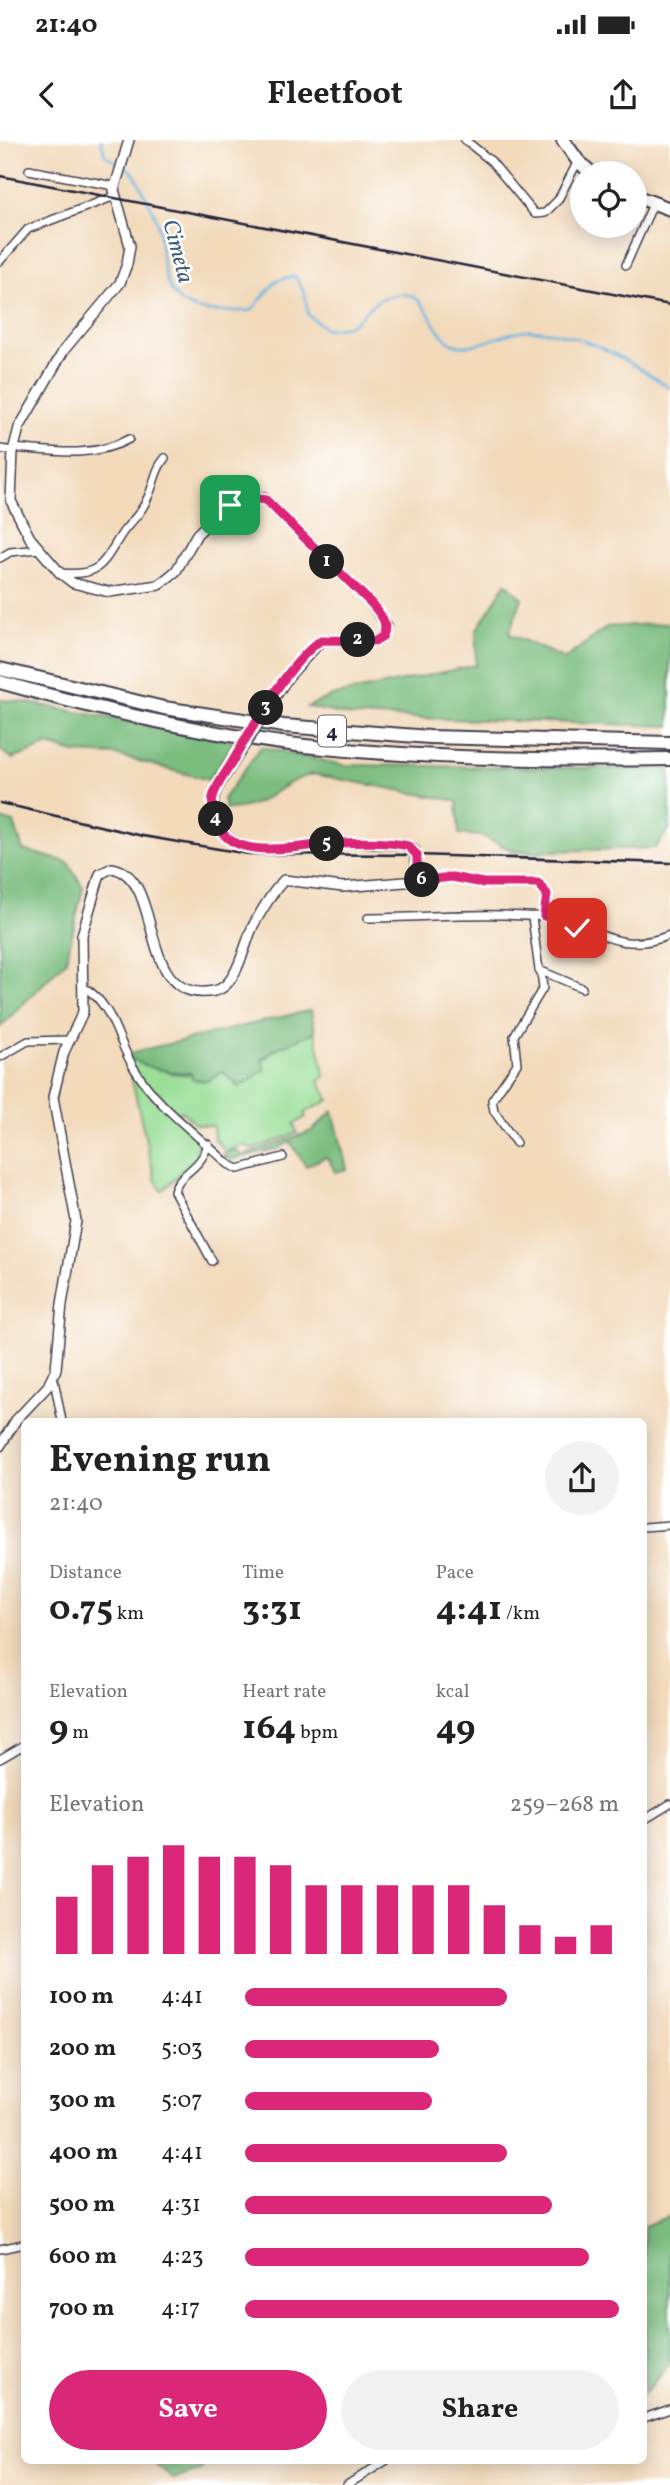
<!DOCTYPE html>
<meta charset="utf-8">
<style>
body{margin:0;font-family:Vollkorn,serif;background:#f2f2f2;color:#222;height:100vh;display:flex;flex-direction:column;font-size:26px;white-space:nowrap}
*{box-sizing:border-box;margin:0}
p{font-size:23px;color:#767676}
.icon{flex:none;width:38px;height:38px;fill:none;stroke:currentColor;stroke-width:2;stroke-linecap:round;stroke-linejoin:round}
.map{position:relative;flex:1;overflow:hidden}
.details{position:absolute;left:21px;top:1278px;width:626px;height:1046px;display:flex;flex-direction:column;background:#fff;border-radius:10px;box-shadow:0 4px 18px #0003}
.details>*{flex:none}
.tools{position:absolute;left:570px;top:21px;display:grid;gap:14px}
.tools a{display:grid;place-items:center;width:77px;height:77px;border-radius:50%;background:#fff;box-shadow:0 4px 18px #0003;font-size:35px}
.pin{position:absolute;display:grid;place-items:center;width:60px;height:60px;color:#fff;margin:-30px;border-radius:14px;box-shadow:0 4px 10px #0006}
.km{position:absolute;width:35px;height:35px;margin:-18px;border-radius:50%;background:#222;color:#fff;font-size:19px;line-height:35px;text-align:center}
.round{display:grid;place-items:center;flex:none;width:74px;height:74px;border-radius:37px;background:#f2f2f2}
.overview{display:flex;align-items:center;justify-content:space-between;height:119px;padding:0 28px}
h1{font-size:38px;font-weight:700;line-height:52px}
.stats{display:grid;grid-template-columns:repeat(3,1fr);gap:10px;height:119px;padding:7px 28px}
.stats div{display:grid;align-content:center}
.stats b{font-size:35px;font-weight:700}
.stats small{font-size:19px;font-weight:400}
.stats p{font-size:19px}
.chart{height:196px;padding:14px 28px}
.chart p{display:flex;justify-content:space-between}
.chart svg{width:100%;height:126px;margin-top:7px;stroke:#db2777;stroke-width:6}
.cta{display:flex;gap:14px;margin-top:auto;padding:14px 28px}
.cta a{flex:1;height:80px;border-radius:42px;background:#db2777;color:#fff;font-size:28px;font-weight:700;line-height:80px;text-align:center}
.cta a+a{background:#f2f2f2;color:#222}
ul{padding:0 28px;list-style:none;font-size:23px}
li{display:grid;grid-template-columns:112px 84px 1fr;align-items:center;height:52px}
li i{height:18px;border-radius:9px;background:#db2777}
.status{display:flex;justify-content:space-between;align-items:center;height:49px;padding:0 35px;background:#fff;direction:ltr}
.status svg{height:19px;fill:currentColor}
header{display:flex;justify-content:space-between;align-items:center;height:91px;padding:0 28px;background:#fff;font-size:32px;font-weight:700}
.map>svg:first-child{display:block}
</style>
<div class="status"><b>21:40</b><svg viewBox="0 0 49 12"><path d="M0 12V9h3v3zM5 12V6h3v6zM10 12V3h3v9zM15 12V0h3v12zM26 1h20v11H26zM47 4h2v5h-2z"/></svg></div>
<header><svg class="icon" aria-label="back" viewBox="0 0 24 24"><path d="M15 5l-7 7 7 7"/></svg>Fleetfoot<svg class="icon" aria-label="share" viewBox="0 0 24 24"><path d="M12 15V3M7 8l5-5 5 5M5 13v7h14v-7"/></svg></header>
<div class="map">
<svg width="670" height="2345" viewBox="0 0 670 2345">
<rect width="100%" height="100%" fill="#fff"/>
<filter id="ink" filterUnits="userSpaceOnUse"><feTurbulence type="fractalNoise" baseFrequency=".0143" numOctaves="2"/><feDisplacementMap in="SourceGraphic" scale="14" xChannelSelector="R" yChannelSelector="G"/><feConvolveMatrix kernelMatrix="1 2 1 2 8 2 1 2 1" color-interpolation-filters="sRGB"/></filter>
<filter id="wash" filterUnits="userSpaceOnUse"><feTurbulence type="fractalNoise" baseFrequency=".00686" numOctaves="4" result="noise"/><feDisplacementMap in="SourceGraphic" scale="28" xChannelSelector="R" yChannelSelector="G"/><feGaussianBlur stdDeviation="1.57" result="paint"/><feColorMatrix in="noise" values="0 0 0 0 0 0 0 0 0 0 0 0 0 0 0 0 0 1.4 0 .05"/><feComposite in="paint" operator="in"/></filter>
<g filter="url(#wash)">
<rect width="100%" height="100%" fill="#f2dabb"/>
<path fill="#9ade96" stroke="#5e8068" stroke-width="2" d="M315,892L325,936L319,941L329,960L304,973L306,977L294,984L297,993L253,1009L243,1005L225,1011L214,998L213,986L195,984L182,971L175,977L197,1001V1017L162,1051L155,1039L126,914L170,933L216,937L222,931L239,947C260,920 281,900 315,892Z"/>
<path fill="#7bbd7f" stroke="#4e705d" stroke-width="2" d="M506,443L522,458L509,494L565,519L607,487L670,483V586L351,576L307,567L332,556L476,525V491Z
M0,560L24,562L234,601L209,640L116,615L75,613L49,605L13,619L0,610Z
M261,607L343,625L670,629V688L655,708L516,712L482,696L459,694L457,661L313,634C277,642 266,670 226,669L223,659Z
M0,679L14,683L23,710L68,722L83,747L66,821L0,887Z
M311,870L315,892L275,909L262,919L265,930L239,947L222,931L207,941L192,939L191,933C168,933 144,929 126,914Z
M333,971L347,1029L335,1032L329,1019L325,1017L306,1026L290,1002L277,1009L229,1020L223,1015L235,1009L242,1016L312,991Z
M670,2076V2224L644,2254V2086Z
M151,2321H207L200,2331L173,2339Z"/>
<g fill="none" stroke-linecap="round" stroke-linejoin="round">
<path stroke="#68b4e1" stroke-width="2.5" d="M101,0L105,15L118,23
M124,26C134,30 139,42 143,51C148,61 154,71 157,81C165,113 156,157 196,169C212,174 235,170 251,171L277,140L295,136L305,154L308,175L326,189C332,188 340,188 347,186C363,181 369,156 400,154C432,151 431,203 461,206C484,207 507,190 529,190C581,191 628,220 670,248"/>
</g>
</g>
<g filter="url(#ink)">
<g fill="none" stroke-linecap="round" stroke-linejoin="round">
<defs>
<path id="minor" d="M465,0L491,21L535,74L545,73L558,60L578,21
M29,30L114,46
M0,121L28,89L115,56
M626,125L653,64
M13,308C53,311 92,319 129,299
M0,309L13,311
M0,418L10,412L39,409
M61,433C102,437 103,422 123,392C133,379 141,374 148,357C155,343 154,331 165,318
M417,741L452,737L483,743H538L547,754L544,776
M532,777L539,830L582,848
M368,778C420,778 473,772 525,776C536,777 547,775 557,778C600,792 623,814 670,795
M83,847C113,863 117,901 134,928C158,968 195,992 228,1024L238,1029L283,1017
M0,917L28,901L70,900
M516,1003L494,971L492,960L517,924L514,896L543,848L541,832
M208,1004C201,1030 178,1033 174,1051L212,1121
M53,1235L62,1281
M644,1387L670,1385
M0,1619L24,1605
M644,1680L670,1664
M0,2109L24,2104
M644,2278L670,2269
M347,2345L387,2320"/>
<path id="tertiary" d="M129,0L114,50L130,106L127,124L120,143L64,210L19,288L13,311L11,361L30,398L60,433L73,443L109,452L159,445L176,431L197,394L221,371L241,360L264,358L371,463L386,484L383,496L375,501L322,500L288,537
M0,1306L16,1280L48,1246L56,1229L62,1164L76,1081L53,957L64,912L83,872L82,795L100,734L112,728C166,736 135,866 214,851C238,847 244,803 254,784C262,770 272,752 284,740L343,747L417,741L415,711C406,703 391,704 379,704C364,703 350,702 335,703C301,706 232,725 217,681C212,667 212,658 219,645"/>
<path id="trunk" d="M563,0L578,21L591,33
M635,56L670,69"/>
<path id="motorway" d="M0,529L164,568L284,586L430,597L670,603
M0,542C99,570 203,594 305,606C426,619 549,621 670,619"/>
</defs>
<use href="#minor" stroke="#413e4e" stroke-width="10"/>
<use href="#tertiary" stroke="#413e4e" stroke-width="12"/>
<use href="#trunk" stroke="#413e4e" stroke-width="16"/>
<use href="#motorway" stroke="#413e4e" stroke-width="16"/>
<use href="#minor" stroke="#fff" stroke-width="7"/>
<use href="#tertiary" stroke="#fff" stroke-width="9"/>
<use href="#trunk" stroke="#fff" stroke-width="12"/>
<use href="#motorway" stroke="#fff" stroke-width="12"/>
<path stroke="#22223b" stroke-width="2.5" d="M0,36L670,165
M0,663L143,696L248,714L417,715L670,723"/>
<defs>
<path id="tertiary-bridge" d="M219,645L288,537"/>
</defs>
<use href="#tertiary-bridge" stroke="#413e4e" stroke-width="12" stroke-linecap="butt"/>
<use href="#tertiary-bridge" stroke="#fff" stroke-width="9"/>
</g>
</g>
<g fill="none" stroke-linecap="round" stroke-linejoin="round" filter="url(#ink)">
<defs>
<path id="route" d="M230,365L251,358L266,360L371,463C380,474 389,482 383,496L375,501L321,500C285,527 254,585 231,624C225,634 216,645 213,657C211,665 214,675 217,683C232,725 306,704 339,703C361,702 387,701 408,706L417,715V741L452,737L483,743H538L547,754L544,776L555,777L577,788"/>
</defs>
<use href="#route" stroke="#fff" stroke-width="14"/>
<use href="#route" stroke="#db2777" stroke-width="9"/>
</g>
<g text-anchor="middle" stroke-width="5" stroke-linejoin="round" paint-order="stroke">
<rect fill="#fff" stroke="#646476" stroke-width="2" x="318" y="575.5" width="28" height="31" rx="5"/>
<g font-size="19" font-weight="bold" fill="#22223b">
<text x="332" y="598">4</text>
</g>
<g font-size="23" font-style="italic" fill="#3e5c7d" stroke="#fff">
<text transform="translate(179 111) rotate(75)" y="8">Cimeta</text>
</g>
</g>
</svg>
<div class="tools">
<a><svg class="icon" aria-label="locate" viewBox="0 0 24 24"><circle cx="12" cy="12" r="6"/><path d="M12 2v4M12 18v4M2 12h4M18 12h4"/></svg></a>
</div>
<div class="pin" style="left:230px;top:365px;background:#1e9e55"><svg class="icon" aria-label="arrive" viewBox="0 0 24 24"><path d="M6 21V4h12l-3 4 3 4H6"/></svg></div>
<div class="pin" style="left:577px;top:788px;background:#d93025"><svg class="icon" aria-label="check" viewBox="0 0 24 24"><path d="M5 12l5 5 9-10"/></svg></div>
<b class="km" style="left:327px;top:422px">1</b>
<b class="km" style="left:358px;top:500px">2</b>
<b class="km" style="left:266px;top:568px">3</b>
<b class="km" style="left:216px;top:679px">4</b>
<b class="km" style="left:327px;top:704px">5</b>
<b class="km" style="left:422px;top:740px">6</b>
<section class="details">
<div class="overview"><div><h1>Evening run</h1><p>21:40</p></div><a class="round"><svg class="icon" aria-label="share" viewBox="0 0 24 24"><path d="M12 15V3M7 8l5-5 5 5M5 13v7h14v-7"/></svg></a></div>
<div class="stats">
<div><p>Distance</p><b>0.75<small> km</small></b></div>
<div><p>Time</p><b>3:31</b></div>
<div><p>Pace</p><b>4:41<small> /km</small></b></div>
</div>
<div class="stats">
<div><p>Elevation</p><b>9<small> m</small></b></div>
<div><p>Heart rate</p><b>164<small> bpm</small></b></div>
<div><p>kcal</p><b>49</b></div>
</div>
<div class="chart"><p><span>Elevation</span>259–268 m</p>
<svg viewBox="0 0 160 44" preserveAspectRatio="none"><path d="M5 44V24M15 44V13M25 44V10M35 44V6M45 44V10M55 44V10M65 44V13M75 44V20M85 44V20M95 44V20M105 44V20M115 44V20M125 44V27M135 44V34M145 44V38M155 44V34"/></svg>
</div>
<ul>
<li><b>100 m</b>4:41<i style="width:70%"></i></li>
<li><b>200 m</b>5:03<i style="width:52%"></i></li>
<li><b>300 m</b>5:07<i style="width:50%"></i></li>
<li><b>400 m</b>4:41<i style="width:70%"></i></li>
<li><b>500 m</b>4:31<i style="width:82%"></i></li>
<li><b>600 m</b>4:23<i style="width:92%"></i></li>
<li><b>700 m</b>4:17<i style="width:100%"></i></li>
</ul>
<div class="cta"><a>Save</a><a>Share</a></div>
</section>
</div>
